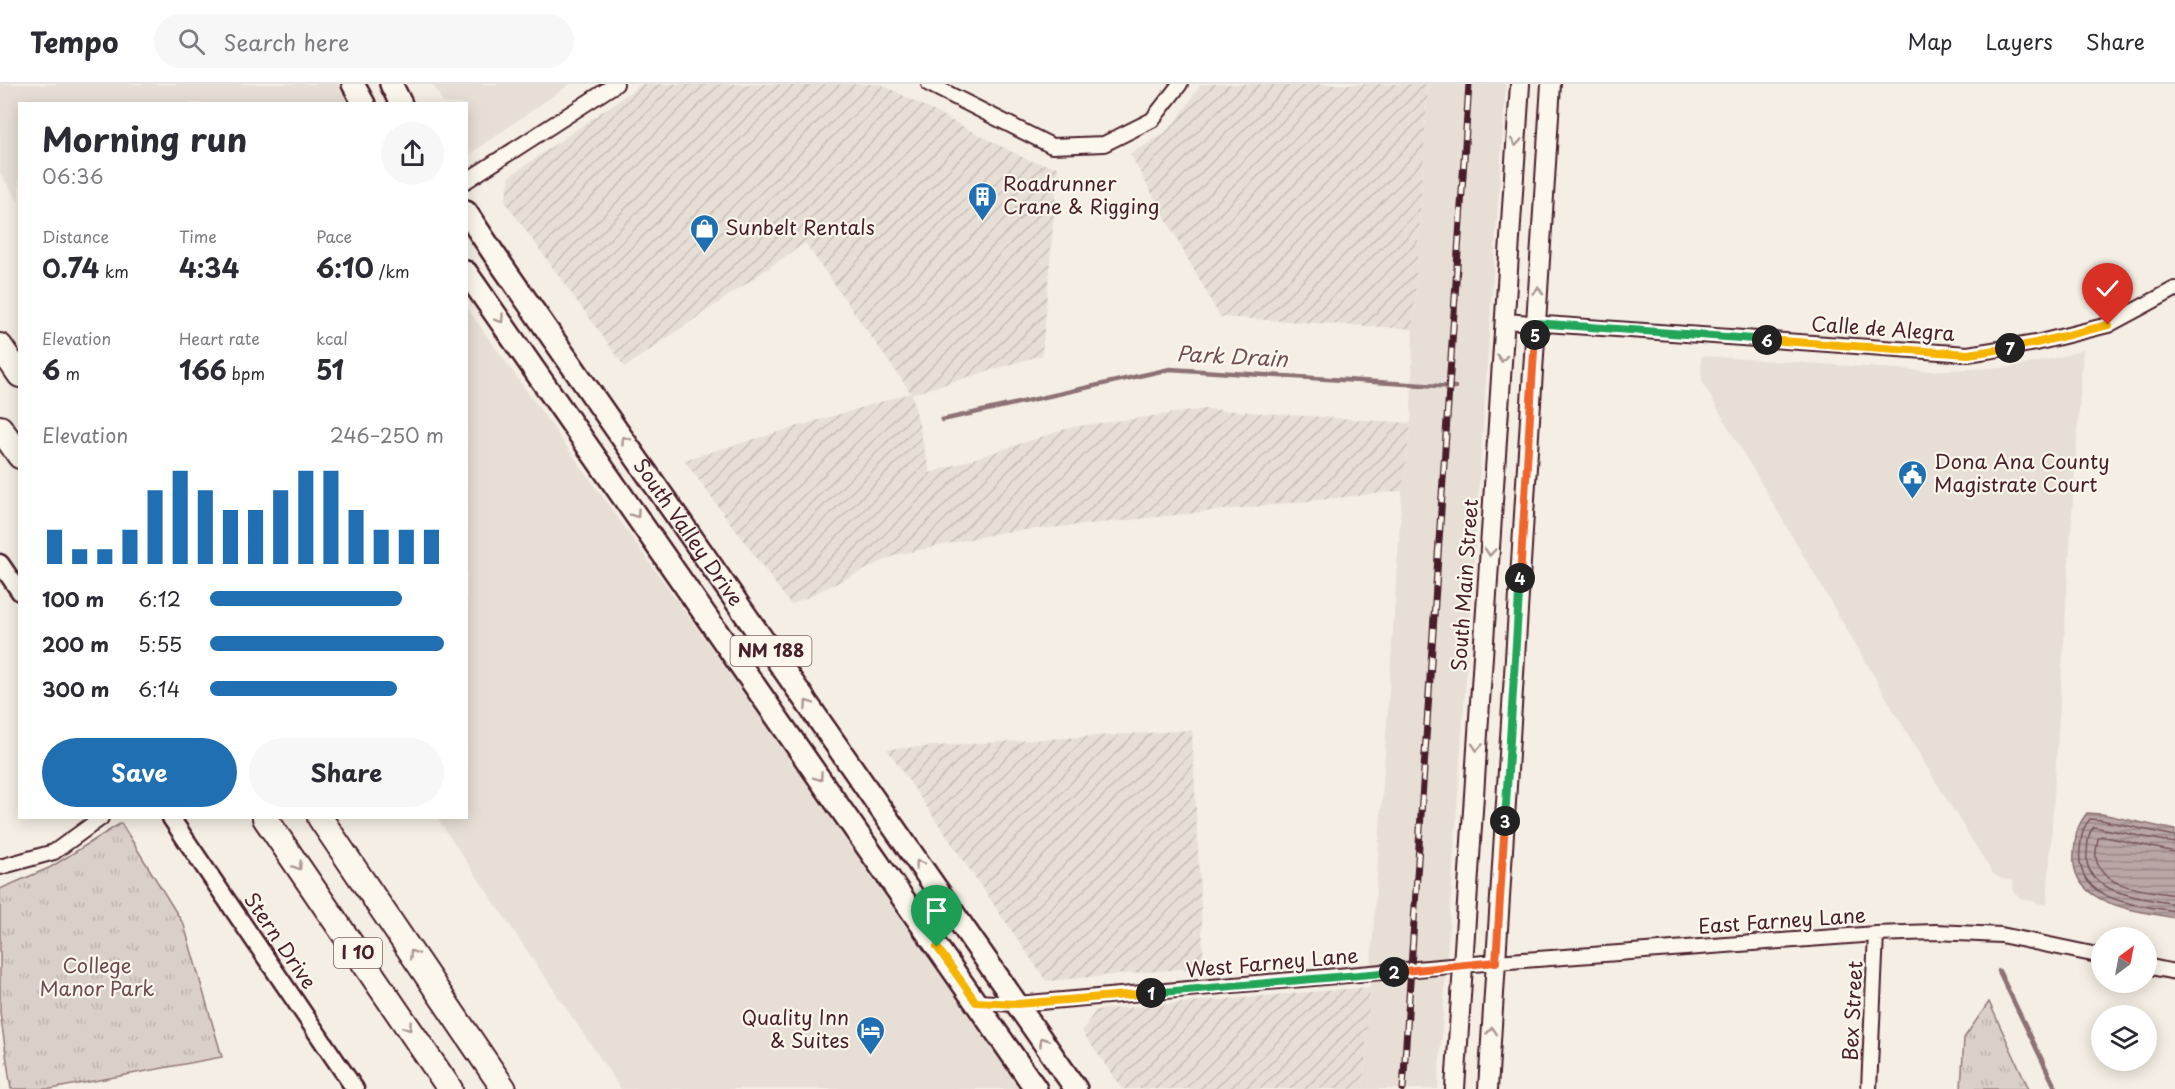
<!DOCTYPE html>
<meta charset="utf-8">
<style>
body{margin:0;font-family:"Playpen Sans",sans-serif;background:#f7f7f7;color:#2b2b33;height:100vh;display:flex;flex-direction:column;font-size:22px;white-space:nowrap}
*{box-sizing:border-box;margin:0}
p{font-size:20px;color:#7c7c81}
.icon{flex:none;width:33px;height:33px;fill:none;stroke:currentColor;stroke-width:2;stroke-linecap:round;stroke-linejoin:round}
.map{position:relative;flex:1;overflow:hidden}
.drawer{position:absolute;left:18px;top:18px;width:450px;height:717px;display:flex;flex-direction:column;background:#fff;border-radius:0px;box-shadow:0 3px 15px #0003}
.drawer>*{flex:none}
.needle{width:39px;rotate:32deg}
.buttons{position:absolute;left:2091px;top:843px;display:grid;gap:12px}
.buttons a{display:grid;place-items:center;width:66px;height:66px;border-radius:50%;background:#fff;box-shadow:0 3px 15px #0003;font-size:30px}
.pin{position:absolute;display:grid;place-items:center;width:51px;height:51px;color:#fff;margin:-62px -26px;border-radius:50% 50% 50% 0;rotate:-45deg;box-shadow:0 0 6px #0007}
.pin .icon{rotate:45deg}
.km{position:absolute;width:30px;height:30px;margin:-15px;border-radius:50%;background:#222;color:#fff;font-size:16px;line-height:30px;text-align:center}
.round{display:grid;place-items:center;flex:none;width:63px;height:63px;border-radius:32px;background:#f7f7f7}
.summary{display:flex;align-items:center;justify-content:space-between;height:102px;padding:0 24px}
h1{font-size:33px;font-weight:700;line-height:45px}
.stats{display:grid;grid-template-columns:repeat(3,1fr);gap:9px;height:102px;padding:6px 24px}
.stats div{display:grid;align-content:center}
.stats b{font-size:26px;font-weight:700}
.stats small{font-size:16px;font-weight:400}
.stats p{font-size:16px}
.chart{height:168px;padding:12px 24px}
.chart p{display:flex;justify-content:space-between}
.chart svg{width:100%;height:108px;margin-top:6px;stroke:#1f6fb2;stroke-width:6}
.primary-button{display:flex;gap:12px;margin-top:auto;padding:12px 24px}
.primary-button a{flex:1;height:69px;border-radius:36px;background:#1f6fb2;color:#fff;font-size:24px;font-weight:700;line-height:69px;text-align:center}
.primary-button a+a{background:#f7f7f7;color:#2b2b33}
ul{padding:0 24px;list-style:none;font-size:20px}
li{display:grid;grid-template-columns:96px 72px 1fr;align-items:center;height:45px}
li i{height:15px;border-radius:8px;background:#1f6fb2}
header{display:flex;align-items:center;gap:36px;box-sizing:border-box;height:84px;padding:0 30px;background:#fff;border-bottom:2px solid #e1e1e2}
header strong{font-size:28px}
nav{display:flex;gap:33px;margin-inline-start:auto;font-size:21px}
.search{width:420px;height:54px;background:#f7f7f7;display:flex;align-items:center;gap:15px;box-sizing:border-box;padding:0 21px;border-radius:33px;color:#7c7c81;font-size:22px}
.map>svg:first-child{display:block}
</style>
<header>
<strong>Tempo</strong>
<div class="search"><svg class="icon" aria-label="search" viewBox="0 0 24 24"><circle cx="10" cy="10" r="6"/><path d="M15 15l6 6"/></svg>Search here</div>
<nav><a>Map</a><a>Layers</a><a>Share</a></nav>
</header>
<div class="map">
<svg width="2175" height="1005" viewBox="0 0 2175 1005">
<defs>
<pattern id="industrial-furrows" width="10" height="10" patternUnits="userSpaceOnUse" patternTransform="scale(1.5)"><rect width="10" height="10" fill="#e7dfd6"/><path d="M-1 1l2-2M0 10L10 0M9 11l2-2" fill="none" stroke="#c8bfb8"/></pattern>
<pattern id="park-tufts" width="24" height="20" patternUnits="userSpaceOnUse" patternTransform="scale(1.5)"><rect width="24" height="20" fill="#dbd0c9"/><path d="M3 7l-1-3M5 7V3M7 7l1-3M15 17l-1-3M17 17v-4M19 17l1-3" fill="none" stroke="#bdb2ad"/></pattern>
<pattern id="water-rules" width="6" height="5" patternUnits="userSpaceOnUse" patternTransform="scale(1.5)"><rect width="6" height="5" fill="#baa7a5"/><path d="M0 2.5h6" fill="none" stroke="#998787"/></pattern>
</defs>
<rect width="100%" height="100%" fill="#f4eee4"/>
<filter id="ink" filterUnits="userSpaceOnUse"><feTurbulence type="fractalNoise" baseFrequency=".0167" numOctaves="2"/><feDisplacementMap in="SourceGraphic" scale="12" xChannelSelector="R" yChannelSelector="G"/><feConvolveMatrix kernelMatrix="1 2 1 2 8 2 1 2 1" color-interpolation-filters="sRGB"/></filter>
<g filter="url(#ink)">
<path fill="#e7dfd6" d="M0,0H339L348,19L20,20L19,118L0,89Z
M433,0H570L468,71L466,67V20L443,19Z
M1428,0H1506L1438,1005H1363L1402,407L1411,339L1413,245Z
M467,224L985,945L1021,1005H621L437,734H466Z
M2083,266L2069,477L2047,821L2022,815L2014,809L2013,797L2002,795L1993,790L1934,695L1702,298L1701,272L1928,287L2014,283L2059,273Z"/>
<path fill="url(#industrial-furrows)" d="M642,0H881L1030,77L1058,83L1042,271L912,310L930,389L1072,343L1205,325L1411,339L1402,407L1092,440L1003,448L896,471L791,521L684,376L911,309L805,159L625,283L505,118L510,92Z
M1201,0H1428L1413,245L1220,233L1130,70L1164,50L1180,32Z
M1192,646L1204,883L1046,897L887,665Z
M1370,903L1363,1005H1122L1082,947L1096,926Z"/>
<path fill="url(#park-tufts)" stroke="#92787a" stroke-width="1.5" d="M121,739L184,841L222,973L51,1005H11L0,928V805L51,783Z
M1989,918L2029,1005H1961L1964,954Z"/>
<path fill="url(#water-rules)" stroke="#8d7174" stroke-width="1.5" d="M2087,729L2102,730L2175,746V834C2136,826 2068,822 2074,768C2076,750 2076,743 2087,729Z"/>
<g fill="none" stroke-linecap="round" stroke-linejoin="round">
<path stroke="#77555c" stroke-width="1.5" d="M2175,752L2101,736L2090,735C2082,744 2082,752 2080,764C2074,819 2136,820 2175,827
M2175,759L2094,743C2087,749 2088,760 2087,769C2082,811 2146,814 2175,820
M2175,768L2101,752L2098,755C2097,762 2094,771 2097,778C2105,806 2151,806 2175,811"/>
<path stroke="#8d7174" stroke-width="4.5" d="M942,336L1170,285L1455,303
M1999,887L2056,1005"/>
<defs>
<path id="minor" d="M929,0L1052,62L1104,60L1152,36L1180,0
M466,97L616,0
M1504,237L1968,270L2036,259L2108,241L2175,205
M0,783L54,768L101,734
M2146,882L2175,888
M976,918L1017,920L1496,878L1876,850L1935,848L2001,851L2102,872
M1869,1005L1876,850"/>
<path id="tertiary" d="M0,479L20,508
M171,734L355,1005"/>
<path id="secondary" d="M1455,1005L1520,0
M1488,1005L1551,0"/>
<g id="primary">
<path d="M353,0L364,20"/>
<path d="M391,0L401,20"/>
<path id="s1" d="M466,128L494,170L1076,1005"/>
<path d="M466,188L1036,1005"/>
</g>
<path id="motorway" d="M0,262L20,291
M0,344L20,372
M265,734L450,1005
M320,734L504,1005"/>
</defs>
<use href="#minor" stroke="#4a1f2b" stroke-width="18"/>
<use href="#tertiary" stroke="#4a1f2b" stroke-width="21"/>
<use href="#secondary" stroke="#4a1f2b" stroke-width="22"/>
<use href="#primary" stroke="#4a1f2b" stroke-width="26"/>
<use href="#motorway" stroke="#4a1f2b" stroke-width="28"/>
<use href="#minor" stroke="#fbf7ec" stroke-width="14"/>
<use href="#tertiary" stroke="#fbf7ec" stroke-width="16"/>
<use href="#secondary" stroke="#fbf7ec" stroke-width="18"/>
<use href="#primary" stroke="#fbf7ec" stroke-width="21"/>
<use href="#motorway" stroke="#fbf7ec" stroke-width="24"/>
<defs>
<path id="rail" d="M1403,1005L1469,0"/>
</defs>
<use href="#rail" stroke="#4a1f2b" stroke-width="7"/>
<use href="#rail" stroke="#fbf7ec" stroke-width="4.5" stroke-dasharray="14" stroke-linecap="butt"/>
</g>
<defs><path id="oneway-chevron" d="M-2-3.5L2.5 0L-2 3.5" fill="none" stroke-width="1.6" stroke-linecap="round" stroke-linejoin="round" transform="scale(1.5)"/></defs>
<g stroke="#ab9695">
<use href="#oneway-chevron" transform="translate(1516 58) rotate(94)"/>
<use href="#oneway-chevron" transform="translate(1538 207) rotate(-86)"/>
<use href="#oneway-chevron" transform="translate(500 235) rotate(55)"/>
<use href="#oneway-chevron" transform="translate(1502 274) rotate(94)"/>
<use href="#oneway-chevron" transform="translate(625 356) rotate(-125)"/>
<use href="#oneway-chevron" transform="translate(636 430) rotate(55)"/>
<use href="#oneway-chevron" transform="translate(1490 468) rotate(94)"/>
<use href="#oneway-chevron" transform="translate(808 620) rotate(-125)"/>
<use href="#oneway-chevron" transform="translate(1477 663) rotate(94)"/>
<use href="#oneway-chevron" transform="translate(819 693) rotate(55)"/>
<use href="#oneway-chevron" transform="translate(919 780) rotate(-125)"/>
<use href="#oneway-chevron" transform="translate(298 782) rotate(56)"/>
<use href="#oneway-chevron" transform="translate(413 870) rotate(-124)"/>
<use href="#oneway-chevron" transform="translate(408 943) rotate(56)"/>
<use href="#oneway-chevron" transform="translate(1492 947) rotate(-86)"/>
<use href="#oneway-chevron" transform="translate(1043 957) rotate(-125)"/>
</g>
</g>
<g fill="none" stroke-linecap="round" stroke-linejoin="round" filter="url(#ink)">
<defs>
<path id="split-1" d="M937,863L976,918L1017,920L1151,909"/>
<path id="split-2" d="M1151,909L1394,888"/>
<path id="split-3" d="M1394,888L1496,878L1505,737"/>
<path id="split-4" d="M1505,737L1520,494"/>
<path id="split-5" d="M1520,494L1535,251"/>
<path id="split-6" d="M1535,251V239L1767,256"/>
<path id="split-7" d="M1767,256L1968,270L2010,264"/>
<path id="split-8" d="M2010,264L2036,259L2108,241"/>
</defs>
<use href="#split-1" stroke="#fff" stroke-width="12"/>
<use href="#split-2" stroke="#fff" stroke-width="12"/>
<use href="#split-3" stroke="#fff" stroke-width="12"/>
<use href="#split-4" stroke="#fff" stroke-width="12"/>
<use href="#split-5" stroke="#fff" stroke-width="12"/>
<use href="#split-6" stroke="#fff" stroke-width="12"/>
<use href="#split-7" stroke="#fff" stroke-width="12"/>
<use href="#split-8" stroke="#fff" stroke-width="12"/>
<use href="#split-1" stroke="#f5b400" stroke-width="8"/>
<use href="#split-2" stroke="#22a559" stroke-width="8"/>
<use href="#split-3" stroke="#f0652b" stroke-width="8"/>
<use href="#split-4" stroke="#22a559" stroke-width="8"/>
<use href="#split-5" stroke="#f0652b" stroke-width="8"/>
<use href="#split-6" stroke="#22a559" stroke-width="8"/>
<use href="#split-7" stroke="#f5b400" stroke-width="8"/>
<use href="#split-8" stroke="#f5b400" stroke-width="8"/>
</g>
<defs>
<symbol id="building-pin" viewBox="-11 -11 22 30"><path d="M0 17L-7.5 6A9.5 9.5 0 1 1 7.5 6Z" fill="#1f6fb2" stroke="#fbf7ec"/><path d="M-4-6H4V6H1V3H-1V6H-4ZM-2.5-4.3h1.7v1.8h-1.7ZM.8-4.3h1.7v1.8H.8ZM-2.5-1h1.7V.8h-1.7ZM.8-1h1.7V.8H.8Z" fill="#fff"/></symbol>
<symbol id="shop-pin" viewBox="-11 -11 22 30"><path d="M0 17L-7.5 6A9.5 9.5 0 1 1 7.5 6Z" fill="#1f6fb2" stroke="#fbf7ec"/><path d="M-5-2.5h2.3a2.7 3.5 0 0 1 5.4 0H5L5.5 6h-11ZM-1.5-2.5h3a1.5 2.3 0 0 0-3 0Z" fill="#fff"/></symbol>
<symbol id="civic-pin" viewBox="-11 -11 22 30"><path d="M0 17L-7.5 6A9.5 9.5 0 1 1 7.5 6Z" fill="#1f6fb2" stroke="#fbf7ec"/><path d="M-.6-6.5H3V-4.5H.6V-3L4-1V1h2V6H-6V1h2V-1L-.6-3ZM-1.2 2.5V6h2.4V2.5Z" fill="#fff"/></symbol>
<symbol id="hotel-pin" viewBox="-11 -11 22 30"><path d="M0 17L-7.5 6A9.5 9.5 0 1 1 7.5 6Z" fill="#1f6fb2" stroke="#fbf7ec"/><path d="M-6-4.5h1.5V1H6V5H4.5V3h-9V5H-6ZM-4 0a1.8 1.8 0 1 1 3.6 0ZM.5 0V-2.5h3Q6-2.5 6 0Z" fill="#fff"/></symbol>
</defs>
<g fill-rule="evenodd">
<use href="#building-pin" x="966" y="96" width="33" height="45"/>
<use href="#shop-pin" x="688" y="128" width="33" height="45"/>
<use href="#civic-pin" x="1896" y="374" width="33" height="45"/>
<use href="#hotel-pin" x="854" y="930" width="33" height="45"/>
</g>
<g text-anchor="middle" stroke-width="4.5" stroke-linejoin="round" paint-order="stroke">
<g fill="#fbf7ec" stroke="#7f6065" stroke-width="1.5">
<rect x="730.5" y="552" width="81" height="30" rx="4.5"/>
<rect x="334" y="854" width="48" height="30" rx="4.5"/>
</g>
<g font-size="18" font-weight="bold" fill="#4a1f2b">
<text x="771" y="573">NM 188</text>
<text x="358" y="875">I 10</text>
</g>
<g font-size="20" fill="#4a1f2b" stroke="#fbf7ec" text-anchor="start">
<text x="1003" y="107">Roadrunner<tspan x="1003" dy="23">Crane &amp; Rigging</tspan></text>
<text x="725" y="151">Sunbelt Rentals</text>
<text x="1934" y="385">Dona Ana County<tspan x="1934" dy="23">Magistrate Court</tspan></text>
<text x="849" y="941" text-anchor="end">Quality Inn<tspan x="849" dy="23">&amp; Suites</tspan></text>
</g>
<g font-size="20" fill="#4a1f2b" stroke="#fbf7ec">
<text transform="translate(1883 245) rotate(4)" y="7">Calle de Alegra</text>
<text dy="7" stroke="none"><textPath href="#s1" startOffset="390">South Valley Drive</textPath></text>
<text transform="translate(1465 501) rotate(-86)" y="7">South Main Street</text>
<text transform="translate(1782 837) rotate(-4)" y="7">East Farney Lane</text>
<text transform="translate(280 857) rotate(56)" y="7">Stern Drive</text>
<text transform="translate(1272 879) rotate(-5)" y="7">West Farney Lane</text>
<text transform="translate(1853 927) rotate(-87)" y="7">Bex Street</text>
</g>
<g font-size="20" fill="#6e4b52" stroke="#fbf7ec">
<text x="97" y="889">College<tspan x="97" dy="23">Manor Park</tspan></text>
</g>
<g font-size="21" font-style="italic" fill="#714f56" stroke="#fbf7ec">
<text transform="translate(1232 273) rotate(3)" y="7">Park Drain</text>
</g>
</g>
</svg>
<div class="buttons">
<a><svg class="needle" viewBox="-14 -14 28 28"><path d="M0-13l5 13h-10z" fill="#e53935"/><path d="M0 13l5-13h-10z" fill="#7c7c81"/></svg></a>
<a><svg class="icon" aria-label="layers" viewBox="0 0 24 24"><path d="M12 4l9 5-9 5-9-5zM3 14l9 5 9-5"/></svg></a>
</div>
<div class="pin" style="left:937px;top:863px;background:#1e9e55"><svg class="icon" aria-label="arrive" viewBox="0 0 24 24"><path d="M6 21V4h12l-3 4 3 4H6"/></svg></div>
<div class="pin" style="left:2108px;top:241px;background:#d93025"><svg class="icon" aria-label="check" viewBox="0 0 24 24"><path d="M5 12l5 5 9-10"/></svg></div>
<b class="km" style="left:1151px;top:909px">1</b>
<b class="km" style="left:1394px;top:888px">2</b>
<b class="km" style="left:1505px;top:737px">3</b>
<b class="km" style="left:1520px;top:494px">4</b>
<b class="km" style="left:1535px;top:251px">5</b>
<b class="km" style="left:1767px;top:256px">6</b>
<b class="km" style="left:2010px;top:264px">7</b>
<section class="drawer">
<div class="summary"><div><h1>Morning run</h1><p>06:36</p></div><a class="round"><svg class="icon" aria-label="share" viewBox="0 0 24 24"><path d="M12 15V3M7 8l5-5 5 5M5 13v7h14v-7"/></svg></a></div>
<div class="stats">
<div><p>Distance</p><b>0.74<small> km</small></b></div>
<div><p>Time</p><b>4:34</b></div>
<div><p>Pace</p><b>6:10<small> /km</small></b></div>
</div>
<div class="stats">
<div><p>Elevation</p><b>6<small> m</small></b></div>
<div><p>Heart rate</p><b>166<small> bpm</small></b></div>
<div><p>kcal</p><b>51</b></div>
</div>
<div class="chart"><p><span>Elevation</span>246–250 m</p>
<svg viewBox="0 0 160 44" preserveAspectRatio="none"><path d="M5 44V30M15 44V38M25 44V38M35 44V30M45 44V14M55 44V6M65 44V14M75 44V22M85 44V22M95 44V14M105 44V6M115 44V6M125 44V22M135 44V30M145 44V30M155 44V30"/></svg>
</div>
<ul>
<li><b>100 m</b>6:12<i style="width:82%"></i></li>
<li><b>200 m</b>5:55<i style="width:100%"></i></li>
<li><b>300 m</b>6:14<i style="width:80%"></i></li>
</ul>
<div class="primary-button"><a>Save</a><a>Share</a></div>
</section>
</div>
